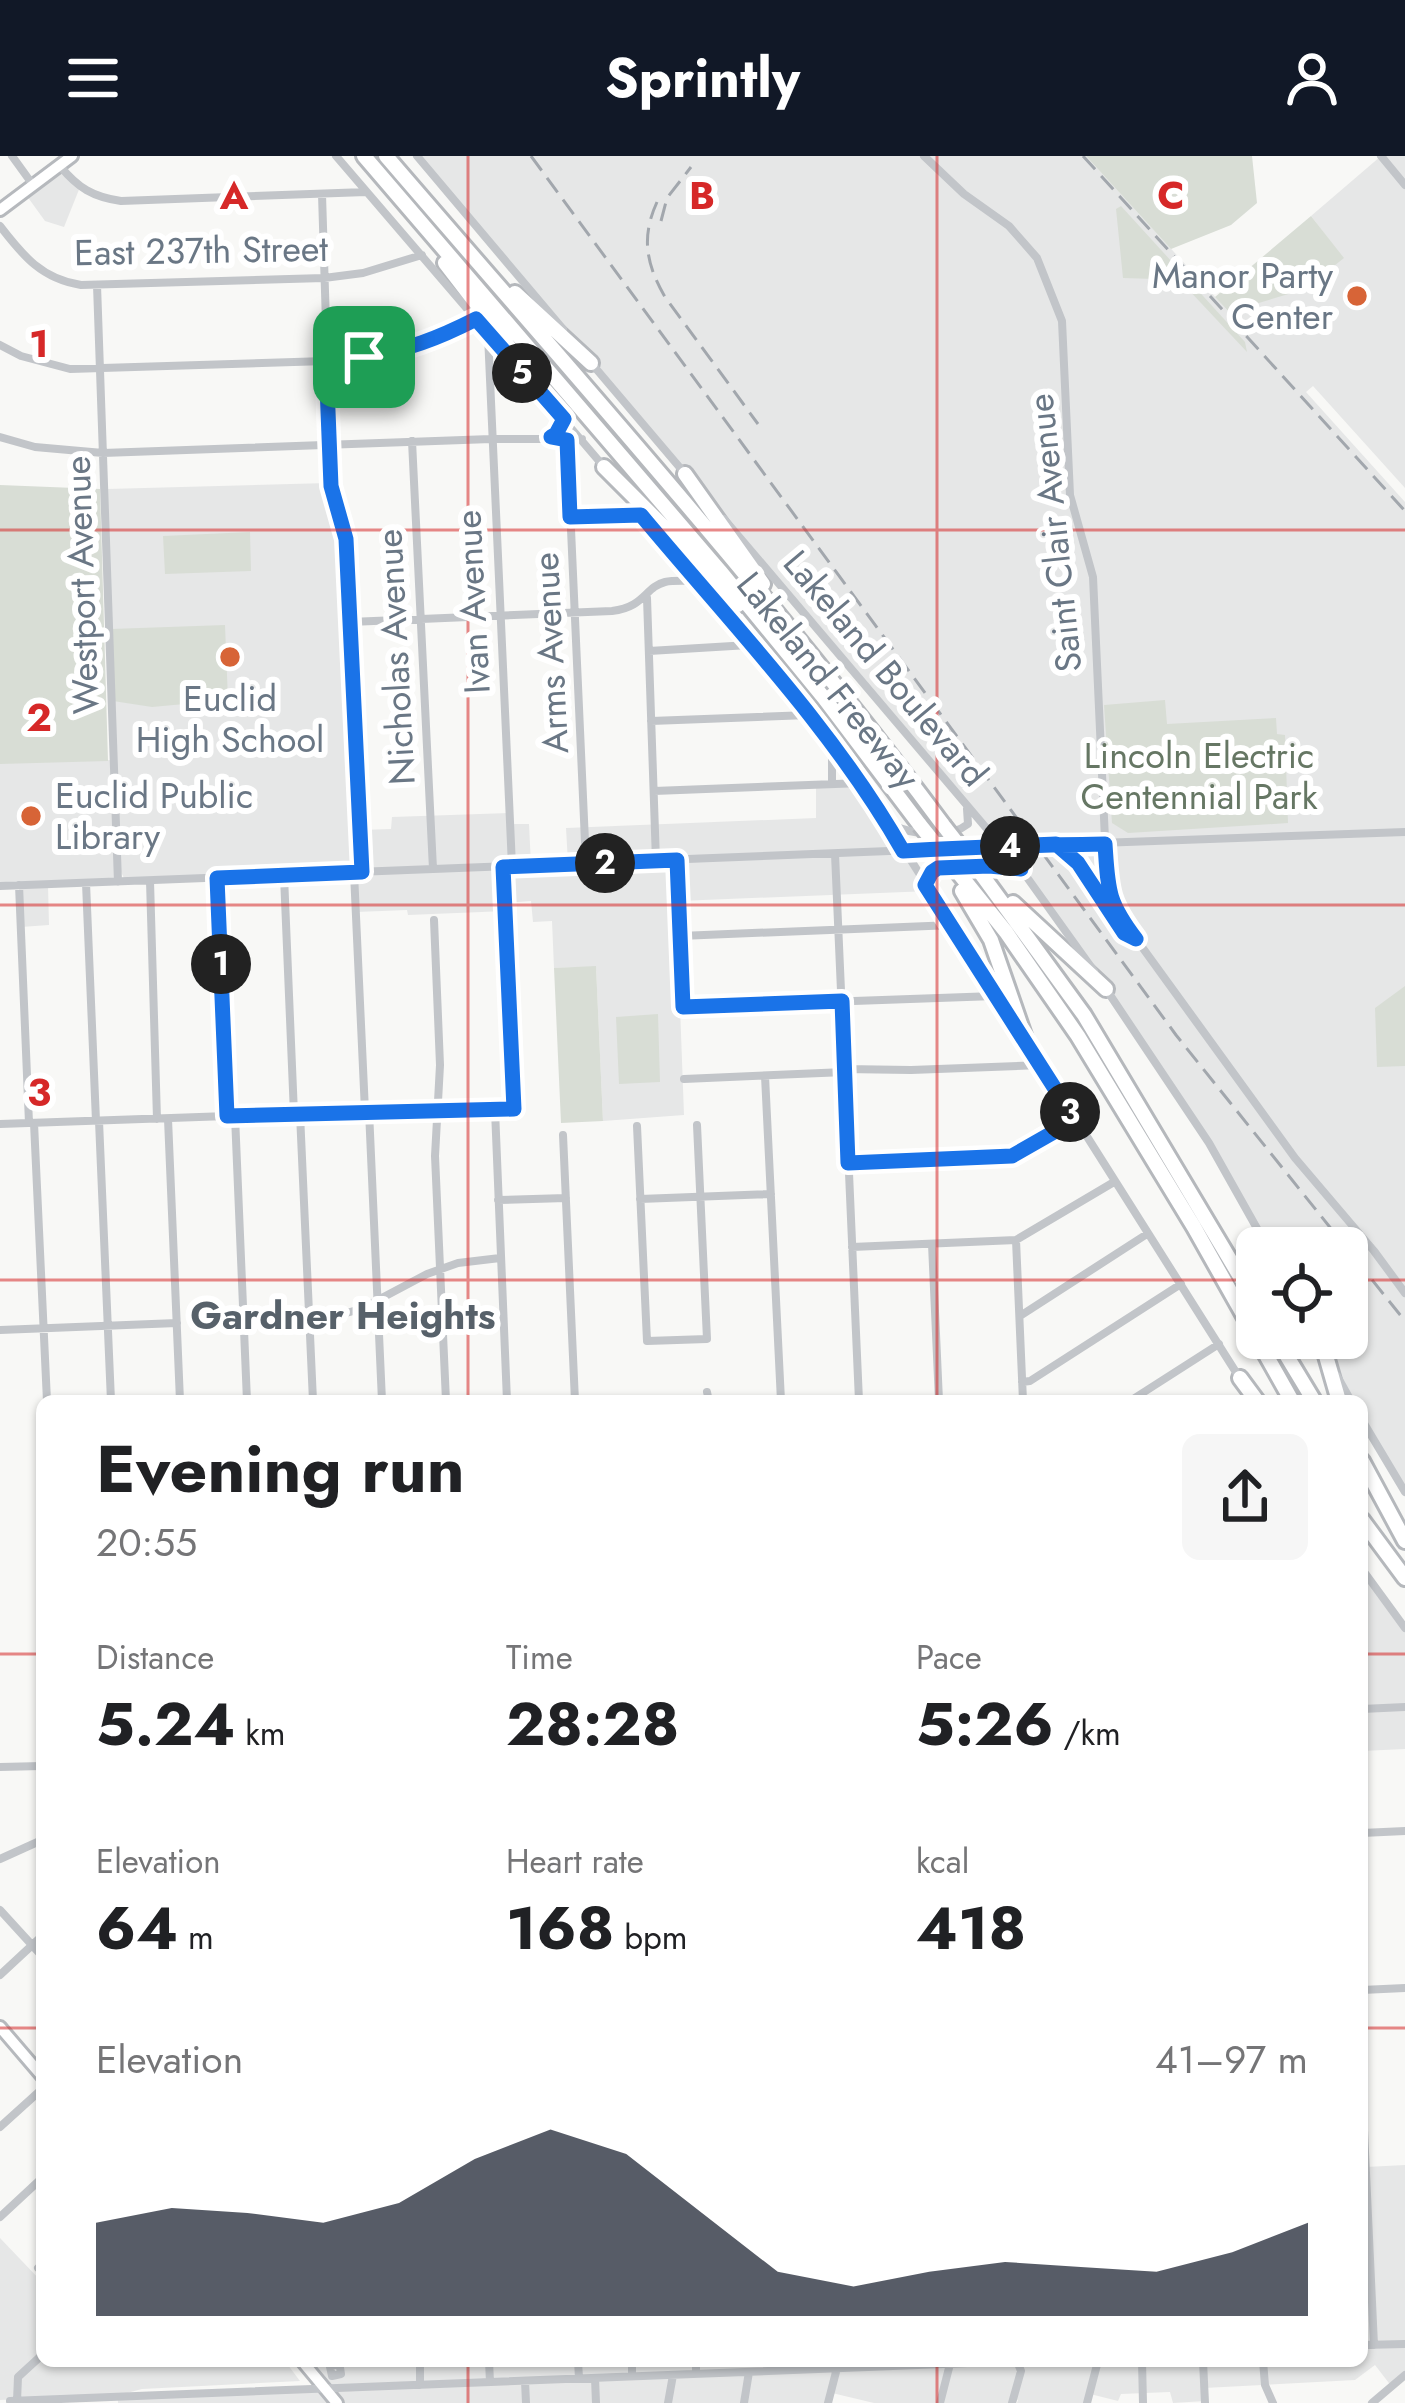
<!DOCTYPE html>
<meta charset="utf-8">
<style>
body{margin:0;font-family:Jost,sans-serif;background:#f6f6f6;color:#202124;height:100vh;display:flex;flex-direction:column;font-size:45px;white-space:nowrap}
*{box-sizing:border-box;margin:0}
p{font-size:39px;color:#757577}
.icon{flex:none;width:66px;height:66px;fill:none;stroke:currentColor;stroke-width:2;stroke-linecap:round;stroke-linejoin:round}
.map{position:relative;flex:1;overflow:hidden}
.sheet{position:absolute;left:36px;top:1239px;width:1332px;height:972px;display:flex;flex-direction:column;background:#fff;border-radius:18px;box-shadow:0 3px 9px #0004}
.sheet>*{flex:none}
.fabs{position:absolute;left:1236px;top:1071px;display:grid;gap:24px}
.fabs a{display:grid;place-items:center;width:132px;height:132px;border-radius:18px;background:#fff;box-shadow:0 3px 9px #0004;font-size:60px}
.pin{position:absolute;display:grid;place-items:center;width:102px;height:102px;color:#fff;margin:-51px;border-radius:24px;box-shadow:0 6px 18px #0006}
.km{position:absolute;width:60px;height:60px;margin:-30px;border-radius:50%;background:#222;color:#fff;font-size:33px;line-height:60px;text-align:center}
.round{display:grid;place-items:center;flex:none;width:126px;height:126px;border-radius:18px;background:#f6f6f6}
.head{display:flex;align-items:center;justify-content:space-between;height:204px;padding:0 60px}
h1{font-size:66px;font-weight:700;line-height:90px}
.figures{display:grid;grid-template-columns:repeat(3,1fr);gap:18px;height:204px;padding:12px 60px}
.figures div{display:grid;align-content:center}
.figures b{font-size:60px;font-weight:700}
.figures small{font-size:33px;font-weight:400}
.figures p{font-size:33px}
.chart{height:336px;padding:24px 60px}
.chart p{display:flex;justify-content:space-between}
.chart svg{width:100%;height:216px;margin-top:12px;fill:#111827;opacity:.7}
header{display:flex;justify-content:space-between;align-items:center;height:156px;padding:0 60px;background:#111827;color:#fff;font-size:54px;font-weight:700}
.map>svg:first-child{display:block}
</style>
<header><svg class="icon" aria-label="menu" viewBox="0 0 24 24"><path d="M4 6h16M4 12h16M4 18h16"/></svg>Sprintly<svg class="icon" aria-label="person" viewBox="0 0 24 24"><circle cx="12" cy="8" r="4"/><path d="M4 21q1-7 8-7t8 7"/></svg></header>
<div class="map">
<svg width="1405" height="2247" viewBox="0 0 1405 2247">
<rect width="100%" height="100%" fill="#f8f8f6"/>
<path fill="#e6e7e7" d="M417,0H1086L1229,156L1343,102L1311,60L1381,0H1405V332L1313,230L1306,236L1405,346V1336L1362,1264V1245H1351L1316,1182H1347V1092H1268L1209,987L1051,753Z
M60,10L80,31L64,71L45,65L24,36Z
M328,327L343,383L357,684L354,713L124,722L121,716L107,333Z
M113,604L118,726L48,729L49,769L21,771L19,730H0V607Z
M862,627L930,735L679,745L677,704L631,706V710L672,709L675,714L684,959L603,965L596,811L554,812L552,765L533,766L531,745L506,747V755L408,759L407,754L356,756L354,717L361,716L360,674L391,673L392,661L509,657L510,668H529L531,709L568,707L566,672L816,662V628Z
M1362,1413L1405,1472V1593L1362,1595Z
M1405,2009V2223L1392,2231L1375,2209L1355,2224L1204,2232L1205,2245L1173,2247L1170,2236L1121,2238L1118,2245L1090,2238L1087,2247H1017L1018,2244L1014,2243L1012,2247H874L832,2237L828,2247H118V2241L324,2232L302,2205H1362V2138H1371L1366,2011Z
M0,2082L42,2126V2205H285L300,2225L142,2233L123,2238L0,2244Z"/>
<path fill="#d8ddd5" d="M1086,0H1252L1257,47L1231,69L1171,93Z
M1121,50L1245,186L1247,196L1185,130L1155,131V123L1123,122L1116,53Z
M1311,60L1344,102L1305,133L1229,156L1215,141Z
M0,329L100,333L108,605L0,608Z
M250,376L251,415L165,418L163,380Z
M225,469L228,544L152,551L113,545L111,473Z
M1165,544L1167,568L1276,562L1277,578L1285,579L1288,667L1128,677L1112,667L1104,549Z
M596,810L603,965L561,967L554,812Z
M1405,830V910L1377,911L1375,852Z
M658,858L660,926L619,928L616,861Z"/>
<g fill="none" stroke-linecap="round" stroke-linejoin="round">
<defs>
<path id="major" d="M0,54L72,0
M0,1871L42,1920
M302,2205L337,2247"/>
<path id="highway" d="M364,0L720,415L824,542L920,669
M386,0C575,220 770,436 943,669
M445,107L502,181L540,236
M515,137L591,207
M604,311L678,385L738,449
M685,318L763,428
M957,715L1006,776L1078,880L1194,1071L1292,1245
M979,715L1084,859L1257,1149
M962,735L991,784L1026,885
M1013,747L1106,833
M1276,1182L1314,1245
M1326,1200L1339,1245
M1240,1222L1257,1245
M1362,1305L1405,1385
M1362,1364L1405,1422"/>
</defs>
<use href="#major" stroke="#b6b9bd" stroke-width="16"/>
<use href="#highway" stroke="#b5b8bc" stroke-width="20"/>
<path stroke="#c2c5c9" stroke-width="8" d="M12,0L33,29
M336,0L511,204
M417,0L563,173
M924,0L964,38L1009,70L1037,102L1062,165L1070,339L1093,421L1107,727L1113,751L1295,1002L1374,1095L1405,1137
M1381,0L1405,29
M60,10C78,32 93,41 121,45L366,36
M322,38L331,330L346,383L362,716
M0,70C23,100 42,123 81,129L324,122L363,117L422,99
M97,129L118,726
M488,179L512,710
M0,189L21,200L70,213L326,205L396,196L430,185L476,163
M592,208L687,320
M541,237L605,312
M0,281L35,291L103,297L491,283H582
M567,284L586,708
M412,285L433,713
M633,348L809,559L862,627L1014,867
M570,361L641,359
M724,363L1021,713L1094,815
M647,442L656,705
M350,466L612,455C645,451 645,431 665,426C674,424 687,425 697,425
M649,495L749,489
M651,565L809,559
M832,602V628
M654,635L862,627
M889,668C911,678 948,684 968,668L967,653
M1057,689C1091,711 1099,754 1129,780
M961,692L1405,676
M835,698L859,1245
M677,704L683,851L995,840
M975,710L1019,713
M354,717L365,955
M284,720L294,958
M217,722L227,960
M150,725L157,963
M86,727L96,965
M19,729L29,967
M925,729L935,713L954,711
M0,730L940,693
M434,764L440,909L435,1000L446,1245
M680,780L953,769
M1106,833L1209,987L1268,1092
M1026,884L1239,1221
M844,913L911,914L1041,909
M765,920L781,1245
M684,923L845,916
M495,954L507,1245
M369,955L382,1245
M300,958L313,1245
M235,960L247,1245
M168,963L180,1245
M99,965L111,1245
M34,967L47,1245
M0,968L369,955L514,953L504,711
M637,970L647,1185L707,1183L697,969
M563,979L575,1245
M848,1007L1012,1000L1074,964
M640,1043L771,1038
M498,1044L566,1042
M1016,1084L1023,1245
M932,1088L939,1245
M852,1091L1016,1084L1114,1026
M1020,1160L1147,1078
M244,1165L335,1160L361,1153L427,1118L458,1107L500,1102
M0,1174L177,1167
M1316,1182L1327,1202
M1337,1220L1351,1245
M1022,1226L1030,1225L1181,1128
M707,1236L709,1245
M1130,1245L1219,1188
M1362,1264L1405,1336
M1362,1413L1405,1472
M1362,1553L1405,1551
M0,1611L42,1610
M1362,1677L1405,1675
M0,1703L42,1684
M0,1754L42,1800
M0,1819L42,1780
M1362,1834L1405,1832
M1362,1931L1374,2189
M0,1971L42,1933
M0,2061L42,2022
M38,2112L42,2109
M1362,2189L1405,2188
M420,2205V2229
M489,2205L490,2226
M578,2205L579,2222
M632,2205V2220
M696,2205V2218
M1142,2205L1143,2247
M1203,2205L1205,2247
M1263,2205L1265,2229L1273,2247
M339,2207L330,2211L332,2220L341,2218L339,2205
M595,2222L596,2247
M525,2225L526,2247
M10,2245L1021,2205
M17,2245L18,2221L42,2199
M668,2247L673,2219
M744,2247L749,2216
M828,2247L837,2212
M940,2247L950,2208
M1012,2247L1021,2215L1017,2205
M1087,2247L1098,2205
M1372,2247L1405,2219"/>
<use href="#major" stroke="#fff" stroke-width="10"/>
<use href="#highway" stroke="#fff" stroke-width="14"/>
<path stroke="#a2a7ad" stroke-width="3" stroke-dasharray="18 9" stroke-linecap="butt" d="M531,0L1176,879L1405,1165
M1083,0L1405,355
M657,46C641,81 646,108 665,141L758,268
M661,65L667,42L691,11"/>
<defs>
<path id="highway-bridge" d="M920,669L957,715
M943,669L979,715"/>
</defs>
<use href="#highway-bridge" stroke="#b5b8bc" stroke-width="20" stroke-linecap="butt"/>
<use href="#highway-bridge" stroke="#fff" stroke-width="14"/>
</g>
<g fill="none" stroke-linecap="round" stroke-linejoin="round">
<defs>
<path id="route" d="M364,201L326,205L331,330L346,383L362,716L217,722L227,960L514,953L503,711L677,704L683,851L842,845L848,1007L1012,1000L1075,964L925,729L932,716L938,712L989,710L1021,713L1002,690C1020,689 1038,689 1056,688L1078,707L1124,777L1136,783C1107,745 1108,733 1105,688C1038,689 970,691 903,695C833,572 731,467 641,359L570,361L567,284L551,281L556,278L564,263L476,163C439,182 405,195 364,201"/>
</defs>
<use href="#route" stroke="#fff" stroke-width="24"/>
<use href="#route" stroke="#1a73e8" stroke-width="15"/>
</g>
<path fill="none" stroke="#d62828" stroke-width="3" stroke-opacity="0.55" d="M468,0V1245M937,0V1245M0,374H1405M0,749H1405M0,1124H1257M1347,1124H1405M0,1498H42M1362,1498H1405M0,1872H42M1362,1872H1405M468,2205V2247M937,2205V2247"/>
<g fill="#d76437" stroke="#fff" stroke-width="4.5">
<circle cx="1357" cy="140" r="12"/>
<circle cx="230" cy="501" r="12"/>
<circle cx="31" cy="660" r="12"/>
</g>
<g text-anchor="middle" stroke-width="12" stroke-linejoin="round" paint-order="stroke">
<g font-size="36" fill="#6a7785" stroke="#fff">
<text transform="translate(201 94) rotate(-1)" y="13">East 237th Street</text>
<text transform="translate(1054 377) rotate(-96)" y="13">Saint Clair Avenue</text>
<text transform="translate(81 429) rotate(-92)" y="13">Westport Avenue</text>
<text transform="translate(472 446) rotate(-93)" y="13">Ivan Avenue</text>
<text transform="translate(550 497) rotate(-93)" y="13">Arms Avenue</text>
<text transform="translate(395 501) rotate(-93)" y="13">Nicholas Avenue</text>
<text transform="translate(886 512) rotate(50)" y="13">Lakeland Boulevard</text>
<text transform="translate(829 524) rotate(51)" y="13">Lakeland Freeway</text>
</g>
<g font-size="36" fill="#6a7785" stroke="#fff" text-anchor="end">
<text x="1333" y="132">Manor Party<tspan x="1333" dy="41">Center</tspan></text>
<text x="230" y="555" text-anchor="middle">Euclid<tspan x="230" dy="41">High School</tspan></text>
<text x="55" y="652" text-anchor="start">Euclid Public<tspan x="55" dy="41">Library</tspan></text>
</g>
<g font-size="36" fill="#667764" stroke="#fff">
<text x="1199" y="612">Lincoln Electric<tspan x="1199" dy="41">Centennial Park</tspan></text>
</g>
<g font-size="39" font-weight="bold" fill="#57616a" stroke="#fff">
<text x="343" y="1173">Gardner Heights</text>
</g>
</g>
<g font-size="39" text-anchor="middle" font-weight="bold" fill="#d62828" stroke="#fff" stroke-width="12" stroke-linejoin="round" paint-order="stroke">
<text x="234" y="53">A</text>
<text x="702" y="53">B</text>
<text x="1171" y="53">C</text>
<text x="39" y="201">1</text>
<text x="39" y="575">2</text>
<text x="39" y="950">3</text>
</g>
</svg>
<div class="fabs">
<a><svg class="icon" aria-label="locate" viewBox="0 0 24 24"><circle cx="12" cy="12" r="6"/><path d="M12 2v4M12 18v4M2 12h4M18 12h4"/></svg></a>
</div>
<div class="pin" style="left:364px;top:201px;background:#1e9e55"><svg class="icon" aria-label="arrive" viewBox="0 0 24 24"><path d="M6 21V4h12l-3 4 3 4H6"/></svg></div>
<b class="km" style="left:221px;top:808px">1</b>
<b class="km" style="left:605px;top:707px">2</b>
<b class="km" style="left:1070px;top:956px">3</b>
<b class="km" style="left:1010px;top:690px">4</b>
<b class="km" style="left:522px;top:217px">5</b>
<section class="sheet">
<div class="head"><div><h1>Evening run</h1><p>20:55</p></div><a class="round"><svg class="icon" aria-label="share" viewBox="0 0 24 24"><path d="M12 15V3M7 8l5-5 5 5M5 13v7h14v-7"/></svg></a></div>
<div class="figures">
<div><p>Distance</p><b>5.24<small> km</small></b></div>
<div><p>Time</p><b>28:28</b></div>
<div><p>Pace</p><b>5:26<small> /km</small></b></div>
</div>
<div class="figures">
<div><p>Elevation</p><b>64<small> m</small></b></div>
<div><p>Heart rate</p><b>168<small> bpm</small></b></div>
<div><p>kcal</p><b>418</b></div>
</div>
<div class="chart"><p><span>Elevation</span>41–97 m</p>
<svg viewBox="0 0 160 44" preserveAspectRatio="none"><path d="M0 44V25L10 22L20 23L30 25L40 21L50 12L60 6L70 11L80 23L90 35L100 38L110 35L120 33L130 34L140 35L150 31L160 25V44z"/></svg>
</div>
</section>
</div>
